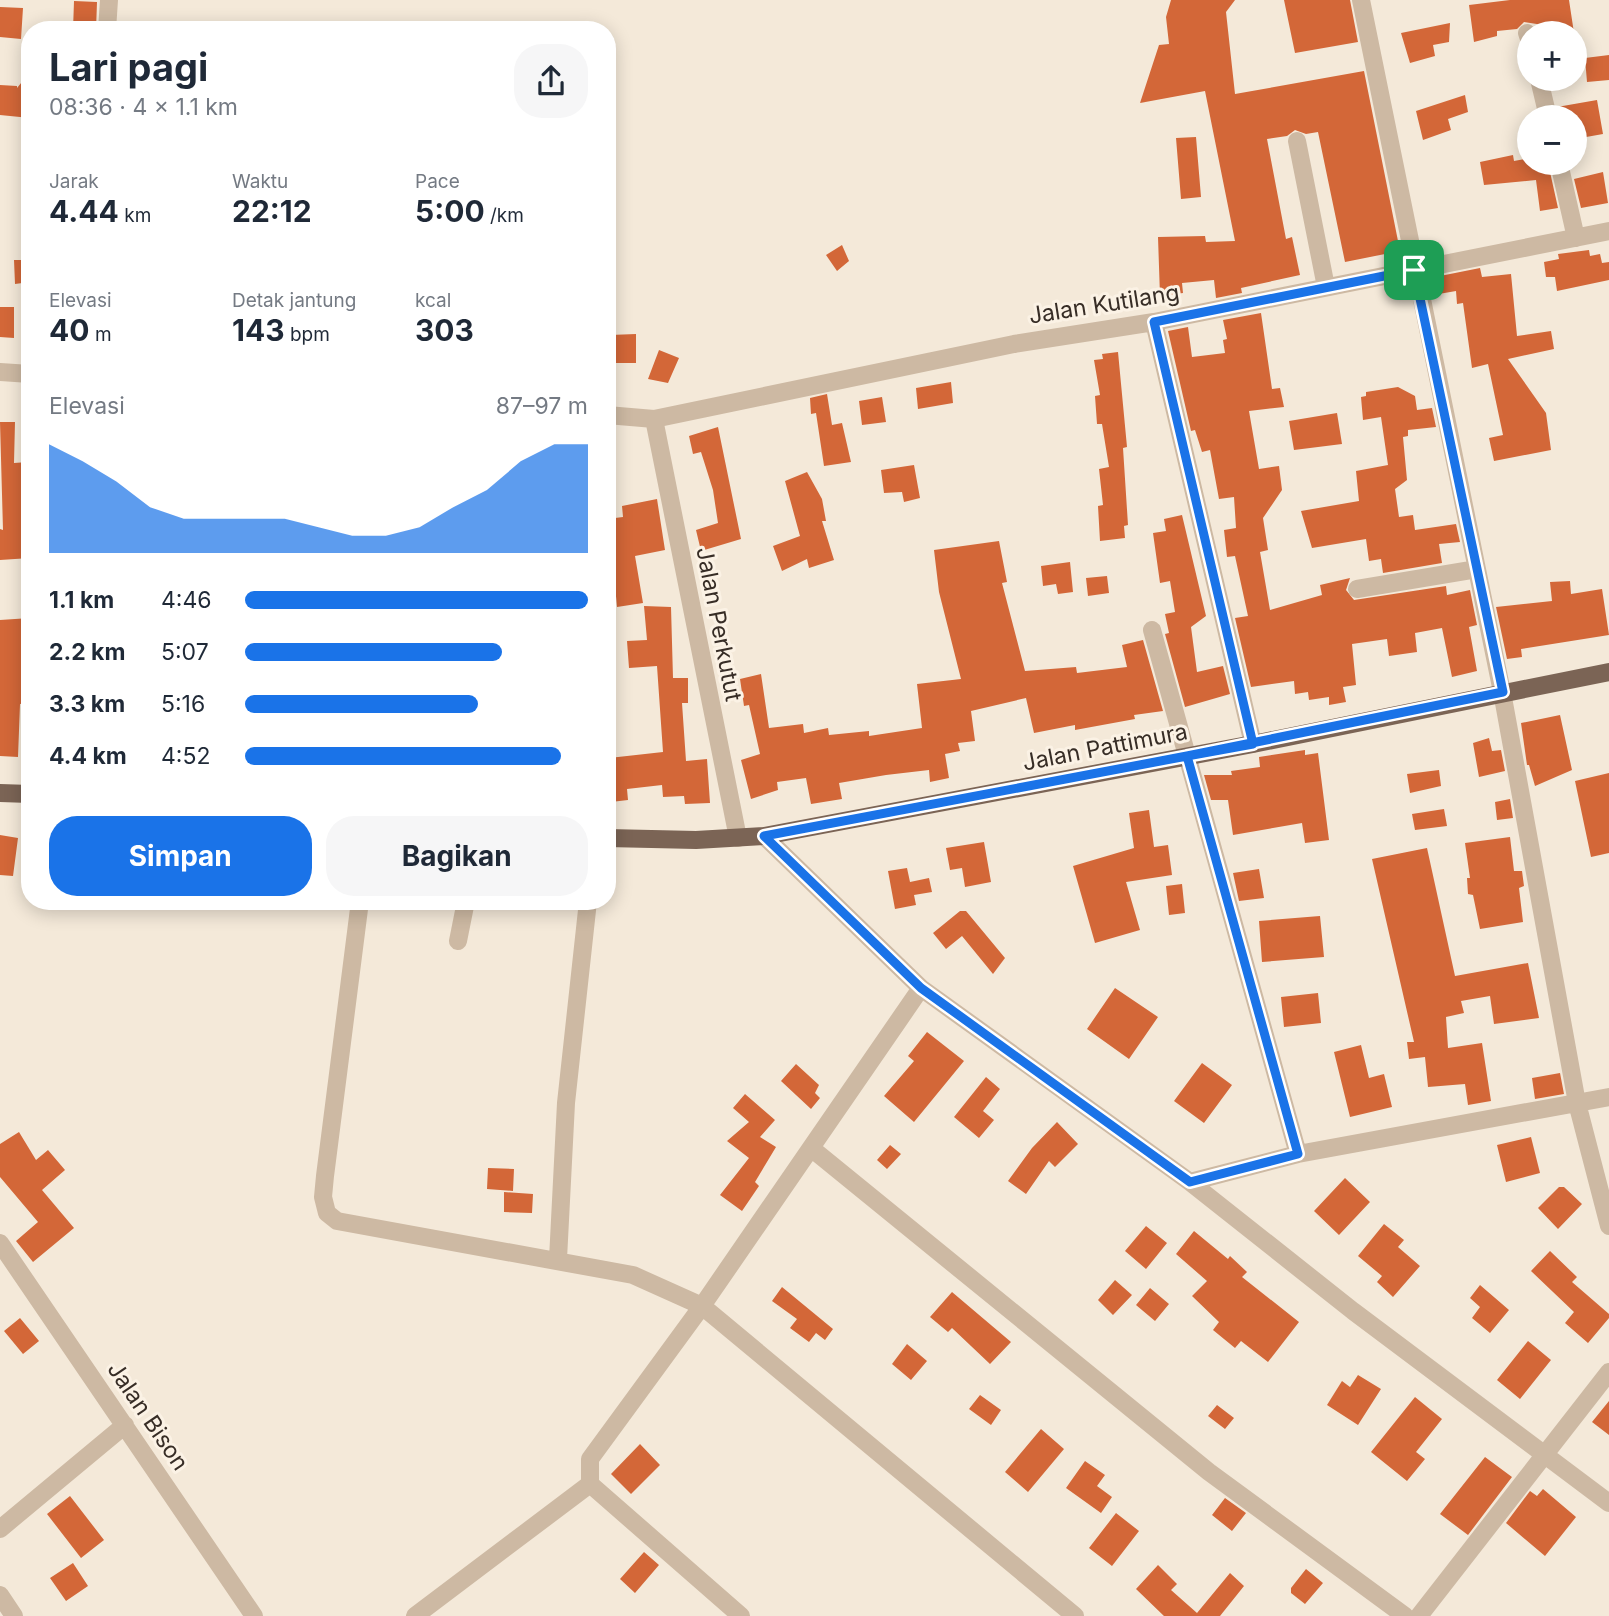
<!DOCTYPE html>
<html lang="id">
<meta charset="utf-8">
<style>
body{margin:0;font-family:Inter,sans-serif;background:#f6f6f7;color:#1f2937;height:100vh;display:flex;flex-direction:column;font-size:26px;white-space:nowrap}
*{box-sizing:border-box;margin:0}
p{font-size:23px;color:#747a83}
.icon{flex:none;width:38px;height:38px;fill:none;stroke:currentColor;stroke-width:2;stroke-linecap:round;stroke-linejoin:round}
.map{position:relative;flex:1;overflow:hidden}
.side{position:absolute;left:21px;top:21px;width:595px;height:889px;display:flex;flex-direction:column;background:#fff;border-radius:28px;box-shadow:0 4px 18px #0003}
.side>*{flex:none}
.buttons{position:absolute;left:1517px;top:21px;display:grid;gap:14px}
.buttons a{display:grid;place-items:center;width:70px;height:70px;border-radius:50%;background:#fff;box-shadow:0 4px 18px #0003;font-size:35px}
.pin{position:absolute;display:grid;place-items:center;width:60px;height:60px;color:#fff;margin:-30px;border-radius:14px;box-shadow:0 4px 10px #0006}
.round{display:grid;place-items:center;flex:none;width:74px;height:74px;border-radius:28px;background:#f6f6f7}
.overview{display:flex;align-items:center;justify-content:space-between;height:119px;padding:0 28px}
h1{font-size:38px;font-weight:700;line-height:52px}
.figures{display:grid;grid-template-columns:repeat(3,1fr);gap:10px;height:119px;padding:7px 28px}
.figures div{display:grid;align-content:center}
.figures b{font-size:30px;font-weight:700}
.figures small{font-size:19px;font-weight:400}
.figures p{font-size:19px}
.chart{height:196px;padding:14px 28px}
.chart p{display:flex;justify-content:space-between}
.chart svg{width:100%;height:126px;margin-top:7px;fill:#1a73e8;opacity:.7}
.button{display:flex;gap:14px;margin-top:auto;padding:14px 28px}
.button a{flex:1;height:80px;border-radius:28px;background:#1a73e8;color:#fff;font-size:28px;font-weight:700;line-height:80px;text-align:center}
.button a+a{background:#f6f6f7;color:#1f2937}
ul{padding:0 28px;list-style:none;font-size:23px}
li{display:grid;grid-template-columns:112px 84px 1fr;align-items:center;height:52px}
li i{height:18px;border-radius:9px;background:#1a73e8}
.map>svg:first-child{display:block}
</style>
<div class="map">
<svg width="1609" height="1616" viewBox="0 0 1609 1616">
<rect width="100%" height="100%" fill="#f4e9d9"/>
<path fill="#d36738" d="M1171,0H1235L1226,12L1235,94L1364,71L1400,251L1345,262L1318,132L1306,134L1295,130L1287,136L1267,139L1286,239L1292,237L1300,275L1241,288L1242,293L1216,298L1214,280L1182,283L1183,293L1160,296L1158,237L1205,236L1206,242L1235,241L1205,91L1140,103L1159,45L1169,44L1166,17Z
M1284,0H1350L1358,42L1295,53Z
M1510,0H1569L1574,33H1544L1543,25L1524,22L1517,29L1497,31V36L1474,42L1469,5Z
M74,1L97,2L96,30H73Z
M0,7L23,8L21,39L0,37Z
M1450,23L1449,42L1433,45L1435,56L1410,63L1401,33Z
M1609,55V80L1587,82L1585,58Z
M30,72V118L0,115V85L17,86V88Z
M1465,95L1468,112L1448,119L1451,130L1423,140L1416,111Z
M1597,100L1603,134L1575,139V117H1559L1557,107Z
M1196,137L1201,197L1181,199L1176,138Z
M1513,155L1514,161L1530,158V163H1548L1558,208L1540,211L1536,180L1484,185L1480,162Z
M1603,172L1608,203L1581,208L1574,179Z
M842,245L849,261L837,271L826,255Z
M1589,250L1590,256L1600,254L1602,263L1609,262V280L1557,291L1555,277H1546L1544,262L1559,259L1558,254Z
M14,260H29L30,282L15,284Z
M1480,268L1482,277L1511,274L1517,336L1551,331L1554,349L1508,359L1546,413L1551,450L1494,461L1489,438L1503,435L1488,364L1472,368L1463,303L1457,304L1456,291L1433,295L1430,278Z
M0,307H14V338L0,337Z
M1261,313L1272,389L1280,388L1284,407L1249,411L1259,469L1279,466L1282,490L1263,518L1268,550L1260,552L1270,610L1322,595L1320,585L1350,578L1346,590L1354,600L1446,586L1447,595L1470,590L1477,625L1469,627L1477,671L1452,677L1442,628L1415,633L1417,652L1389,656L1387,639L1352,644L1356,685L1343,687L1346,702L1329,705V697L1309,700L1308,692L1295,694L1294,681L1251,687L1235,618L1248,616L1235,556L1227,557L1224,530L1236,528L1234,497L1219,499L1210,450L1202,452L1195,430L1191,431L1168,331L1188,327L1192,357L1225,353L1223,340L1227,339L1223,320Z
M636,334V363H611L610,335Z
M659,350L679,358L668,383L648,379Z
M1118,352L1127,447L1123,448L1128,525L1124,526L1125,538L1100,541L1098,506L1103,505L1099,469L1109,467L1102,424H1097L1095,396L1100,395L1094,360L1103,359L1102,354Z
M951,382L953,403L918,409L916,388Z
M1398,387L1415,396L1417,410L1432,408L1436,427L1408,430V436L1403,437L1407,480L1395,489L1399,517L1413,515L1415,530L1456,524L1460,542L1439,544L1442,563L1383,573L1381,559L1369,561L1366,539L1312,548L1301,511L1359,501L1356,471L1388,465L1381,417L1363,420L1361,397L1366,396V392Z
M827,394L832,425L842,423L851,462L824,466L816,413L811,414L810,398Z
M882,397L886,422L862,425L859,401Z
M1337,413L1342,444L1294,450L1289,421Z
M0,422H15L14,463L28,462L30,558L0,560V529L3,530Z
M718,427L741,539L701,551L696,530L718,523L713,490L701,452L693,454L689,436Z
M914,465L920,498L904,502L902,492L884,493L881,470Z
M807,472L822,499L826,521H822L834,560L809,568L807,559L782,571L773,546L800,536L785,481Z
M657,499L665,550L635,556L643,603L617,607L615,585H607V519L623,517L622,506Z
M1182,515L1206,616L1191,627L1197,672L1223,666L1230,694L1185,707L1165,634L1169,633L1165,614L1175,612L1170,581L1160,583L1153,533L1166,531L1164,519Z
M999,541L1007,582L1002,583L1025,671L1076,667L1077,673L1127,667L1122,645L1143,640L1163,711L1134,715L1135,719L1075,730V725L1034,733L1026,698L971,711L975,741L958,743L960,751L945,754L949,778L930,782L929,770L886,775L839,783L842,799L811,804L806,778L777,782L778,790L751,799L741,760L760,754L749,705L744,706L740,679L761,674L769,728L803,724L804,733L828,728L829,735L869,731V736L922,728L917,684L961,679L939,592L934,550Z
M1070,562L1073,592L1058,594L1056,584L1043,586L1041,566Z
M1107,576L1109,593L1088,596L1086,578Z
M1570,581L1571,594L1602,589L1609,635L1521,649L1522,657L1507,659L1496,607L1552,601L1550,582Z
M644,606L671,607L673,678H688V703H682L686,761L707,759L710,803L685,804L684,796L663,797L662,785L627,789L628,800L611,802L609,758L663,752L657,666L629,668L627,641L647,640Z
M30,618V703L20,704L18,757L0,756V620Z
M1560,715L1572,770L1535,786L1529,765H1527L1521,723Z
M1489,738L1492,751L1501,750L1505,771L1479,777L1473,743Z
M1305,750V755L1318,753L1329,840L1305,843L1302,823L1233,835L1228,800H1211L1204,775H1232L1231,771L1260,767L1259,757Z
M1439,770L1441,786L1410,793L1407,774Z
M1609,773V853L1591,857L1575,781Z
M1510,799L1513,818L1497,820L1495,802Z
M1444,809L1447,826L1415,830L1412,814Z
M1149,810L1154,847L1168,845L1172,875L1126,882L1140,930L1095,943L1073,866L1134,848L1129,813Z
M0,835L18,838L13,876L0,875Z
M1510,837L1514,871H1522L1524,886L1519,888L1523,922L1480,929L1473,895L1468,894L1467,878H1470L1465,843Z
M984,842L991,882L965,887L962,868L950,870L946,848Z
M1427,848L1455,976L1528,963L1539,1018L1494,1024L1490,996L1461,1001L1464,1013L1446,1017L1448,1048L1482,1043L1491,1101L1468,1105L1465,1084L1428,1087L1425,1057L1409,1059L1407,1042H1414L1372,859Z
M907,868L910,882L929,878L932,892L914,895L916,905L895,909L888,871Z
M1259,869L1264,898L1239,901L1233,873Z
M1182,884L1185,913L1169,915L1166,886Z
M960,911H966L1005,958L993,974L962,936L946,949L933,933Z
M1320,916L1324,957L1262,962L1259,921Z
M1115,988L1158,1017L1129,1059L1087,1029Z
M1318,993L1321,1023L1284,1027L1281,997Z
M927,1032L964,1061L914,1122L884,1096L914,1061L908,1056Z
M1361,1045L1369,1078L1384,1074L1392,1107L1350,1117L1334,1052Z
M1202,1063L1232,1085L1204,1123L1174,1101Z
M796,1064L819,1085L815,1093L820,1098L811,1109L781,1081Z
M1560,1073L1564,1094L1535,1099L1532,1078Z
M986,1077L1000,1089L983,1111L994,1120L979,1138L954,1117Z
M745,1094L775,1120L760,1137L776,1147L755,1182L759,1186L742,1211L720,1195L749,1158L727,1141L749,1122L733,1108Z
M1057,1122L1078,1144L1055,1167L1049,1161L1026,1194L1008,1181L1032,1148Z
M19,1132L36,1160L48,1150L65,1170L42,1190L74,1228L33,1262L16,1241L38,1222L0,1177V1144Z
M1531,1137L1540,1173L1506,1182L1497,1145Z
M890,1145L901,1154L887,1169L877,1160Z
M488,1168L514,1169L513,1191L487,1189Z
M1345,1178L1370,1202L1339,1235L1314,1211Z
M1559,1187H1564L1582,1204L1558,1229L1538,1208Z
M504,1192L533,1194L532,1213L504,1212Z
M1384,1224L1404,1240L1398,1247L1420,1266L1393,1297L1377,1282L1382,1276L1358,1256Z
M1146,1226L1167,1243L1146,1269L1125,1251Z
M1194,1231L1228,1259L1230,1256L1247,1272L1242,1277L1299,1322L1268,1362L1241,1341L1235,1348L1213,1330L1219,1322L1192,1296L1207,1281L1176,1254Z
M1550,1251L1577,1277L1572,1282L1609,1314V1318L1588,1343L1565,1323L1574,1312L1531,1271Z
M1115,1280L1132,1295L1113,1315L1098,1300Z
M1480,1285L1509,1310L1490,1333L1472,1318L1480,1307L1470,1298Z
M782,1287L833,1329L825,1340L816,1333L809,1342L790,1328L797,1319L772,1301Z
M1150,1288L1169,1304L1155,1321L1136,1305Z
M952,1292L1011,1342L990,1364L952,1328L948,1332L930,1317Z
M20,1318L39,1341L23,1354L4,1331Z
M1528,1341L1551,1360L1520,1399L1497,1380Z
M907,1344L927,1361L911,1380L892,1364Z
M1358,1375L1381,1389L1358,1425L1327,1405L1342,1381L1350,1387Z
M980,1395L1001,1410L991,1425L969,1409Z
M1415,1397L1442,1419L1416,1452L1425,1459L1407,1481L1371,1452Z
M1609,1401V1435L1592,1422Z
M1217,1405L1234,1418L1225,1429L1208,1416Z
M1041,1429L1064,1449L1028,1492L1005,1472Z
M640,1444L660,1465L631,1494L611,1474Z
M1485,1457L1512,1477L1468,1535L1440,1514Z
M1085,1461L1105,1475L1097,1486L1112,1497L1101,1513L1066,1488Z
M1543,1489L1576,1517L1545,1556L1506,1523L1530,1491L1537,1496Z
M70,1496L104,1540L81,1558L47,1514Z
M1225,1498L1246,1513L1232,1531L1212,1515Z
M1116,1513L1139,1531L1112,1566L1089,1548Z
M644,1552L659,1565L635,1593L620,1579Z
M73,1563L88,1586L66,1601L50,1578Z
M1158,1565L1177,1584L1171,1590L1197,1613L1230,1573L1244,1586L1220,1616H1164L1136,1589Z
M1306,1569L1323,1583L1305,1604L1291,1593V1588Z"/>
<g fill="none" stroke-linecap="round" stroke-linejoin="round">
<path stroke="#cdb9a3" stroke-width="18" d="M1361,0L1502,692L1577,1103L1609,1226
M107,30L109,0
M1527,33L1530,42
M1539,79L1548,117
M1297,141L1326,287
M1559,163L1576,238
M1154,322L1253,744
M0,372L30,374
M607,415L654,419L1014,344L1154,322L1609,231
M654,419L738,838
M1357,589L1477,569
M1152,630L1298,1154
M764,836L921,988L1190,1182L1353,1311L1609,1503
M360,901L325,1176L323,1197L327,1213L337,1221L633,1275L702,1306L590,1459V1484L741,1616
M458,941L466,901
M921,988L702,1306L1075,1616
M811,1148L1209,1472L1405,1616
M1190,1182L1298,1154L1609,1097
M0,1243L254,1616
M558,1259L566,1103L588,901
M0,1529L125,1425
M0,1595L14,1616
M415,1616L590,1484
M1419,1616L1609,1372"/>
<path stroke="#7b6455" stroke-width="18" d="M0,793L30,794
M607,838L696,840L764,836L1253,744L1609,672"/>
</g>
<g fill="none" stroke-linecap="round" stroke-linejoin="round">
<defs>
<path id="route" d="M1414,270L1503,692L1187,756L764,836L921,988L1190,1182L1298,1154L1187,756L1253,744L1154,322L1414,270"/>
</defs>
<use href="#route" stroke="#fff" stroke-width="14"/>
<use href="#route" stroke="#1a73e8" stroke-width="9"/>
</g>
<g text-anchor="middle" stroke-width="6" stroke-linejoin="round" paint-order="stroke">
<g font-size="23" fill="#372d26" stroke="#fbf2e5">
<text transform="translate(1104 304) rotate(-9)" y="8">Jalan Kutilang</text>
<text transform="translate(719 624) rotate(79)" y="8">Jalan Perkutut</text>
<text transform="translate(1105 747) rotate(-11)" y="8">Jalan Pattimura</text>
<text transform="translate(148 1416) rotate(56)" y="8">Jalan Bison</text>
</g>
</g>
</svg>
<div class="buttons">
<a>+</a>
<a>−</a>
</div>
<div class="pin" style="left:1414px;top:270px;background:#1e9e55"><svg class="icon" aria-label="arrive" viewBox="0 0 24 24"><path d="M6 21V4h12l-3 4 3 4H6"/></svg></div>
<section class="side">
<div class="overview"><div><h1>Lari pagi</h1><p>08:36 · 4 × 1.1 km</p></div><a class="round"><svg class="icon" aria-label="share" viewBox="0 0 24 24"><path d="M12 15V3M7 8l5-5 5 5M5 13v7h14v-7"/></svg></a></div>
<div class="figures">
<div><p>Jarak</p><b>4.44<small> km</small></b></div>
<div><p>Waktu</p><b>22:12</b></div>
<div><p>Pace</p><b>5:00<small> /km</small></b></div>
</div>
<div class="figures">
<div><p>Elevasi</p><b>40<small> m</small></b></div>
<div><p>Detak jantung</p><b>143<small> bpm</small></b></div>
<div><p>kcal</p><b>303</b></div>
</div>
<div class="chart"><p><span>Elevasi</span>87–97 m</p>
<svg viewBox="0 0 160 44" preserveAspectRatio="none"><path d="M0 44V6L10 12L20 19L30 28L40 32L50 32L60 32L70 32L80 35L90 38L100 38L110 35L120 28L130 22L140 12L150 6L160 6V44z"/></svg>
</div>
<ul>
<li><b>1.1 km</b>4:46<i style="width:100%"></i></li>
<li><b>2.2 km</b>5:07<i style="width:75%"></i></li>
<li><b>3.3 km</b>5:16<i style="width:68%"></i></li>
<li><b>4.4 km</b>4:52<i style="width:92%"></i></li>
</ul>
<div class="button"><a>Simpan</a><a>Bagikan</a></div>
</section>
</div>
